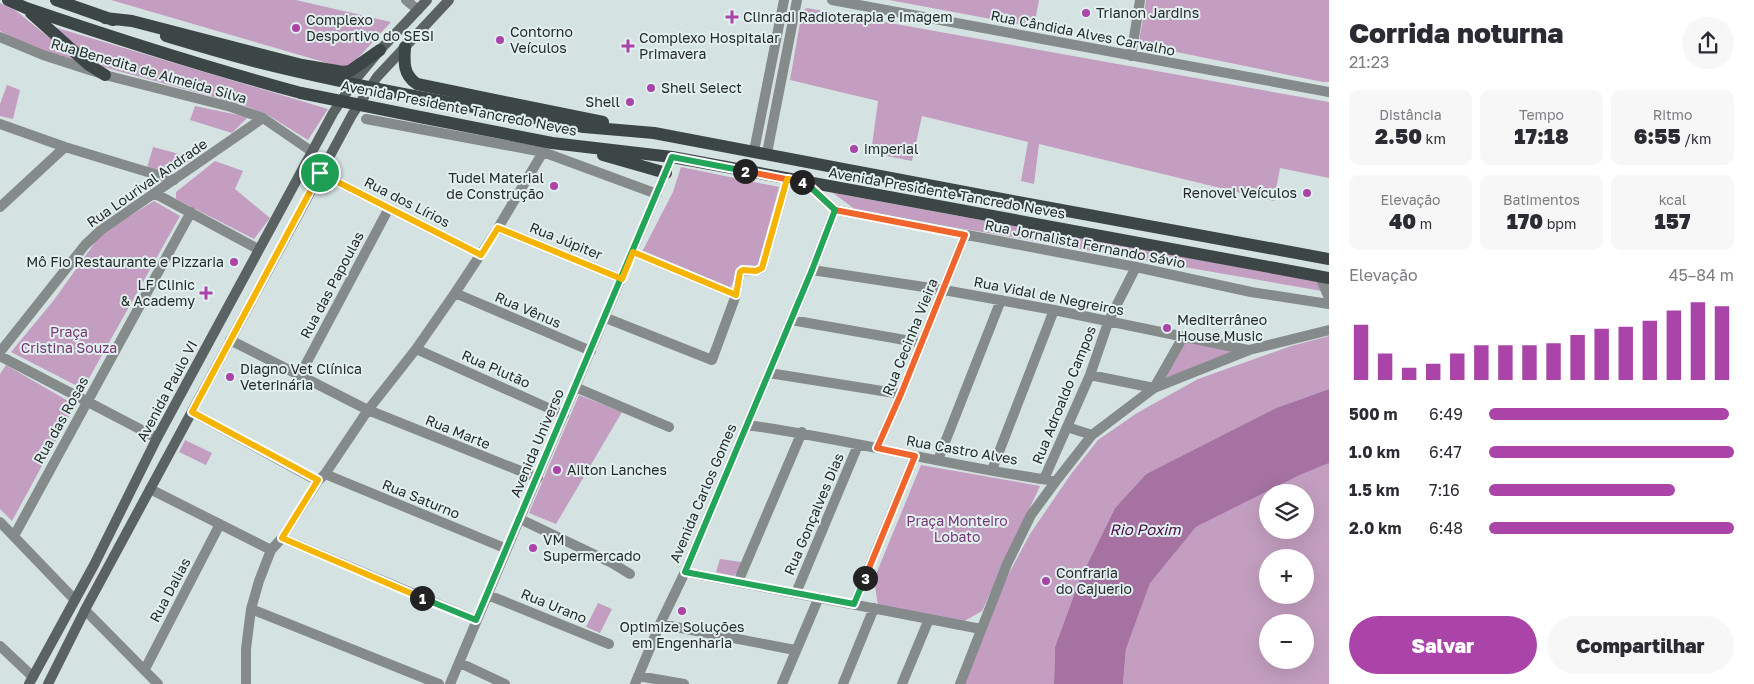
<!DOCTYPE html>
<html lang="pt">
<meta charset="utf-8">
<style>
body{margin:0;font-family:"Golos Text",sans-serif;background:#f7f7f7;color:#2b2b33;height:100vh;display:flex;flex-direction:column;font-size:19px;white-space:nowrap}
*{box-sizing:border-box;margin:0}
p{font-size:16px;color:#7c7c81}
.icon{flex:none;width:28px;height:28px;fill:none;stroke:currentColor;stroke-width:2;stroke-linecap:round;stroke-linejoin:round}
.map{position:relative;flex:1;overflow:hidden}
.side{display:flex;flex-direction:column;background:#fff;width:425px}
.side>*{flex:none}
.fabs{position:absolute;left:1259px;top:484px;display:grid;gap:10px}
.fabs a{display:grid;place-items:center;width:55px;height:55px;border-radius:50%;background:#fff;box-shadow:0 5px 20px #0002;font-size:25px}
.pin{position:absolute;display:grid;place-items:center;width:42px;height:42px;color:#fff;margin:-21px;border:2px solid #fff;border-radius:50%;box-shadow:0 1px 5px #0007}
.km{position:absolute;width:25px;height:25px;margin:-12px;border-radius:50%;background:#222;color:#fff;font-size:14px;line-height:25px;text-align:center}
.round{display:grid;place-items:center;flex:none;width:52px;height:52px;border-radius:26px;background:#f7f7f7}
.head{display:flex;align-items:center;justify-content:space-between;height:85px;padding:0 20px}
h1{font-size:28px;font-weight:800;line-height:38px}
.stats{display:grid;grid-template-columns:repeat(3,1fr);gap:8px;height:85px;padding:5px 20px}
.stats div{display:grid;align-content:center;border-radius:10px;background:#f7f7f7;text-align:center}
.stats b{font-size:21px;font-weight:800}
.stats small{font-size:14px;font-weight:400}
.stats p{font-size:14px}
.chart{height:140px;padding:10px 20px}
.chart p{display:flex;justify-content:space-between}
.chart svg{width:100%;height:90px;margin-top:5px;stroke:#aa44a8;stroke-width:6}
.cta{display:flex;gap:10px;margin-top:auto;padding:10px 20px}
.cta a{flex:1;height:58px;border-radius:30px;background:#aa44a8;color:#fff;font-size:20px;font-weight:800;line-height:58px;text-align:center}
.cta a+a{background:#f7f7f7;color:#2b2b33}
ul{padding:0 20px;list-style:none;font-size:16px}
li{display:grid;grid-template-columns:80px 60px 1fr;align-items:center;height:38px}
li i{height:12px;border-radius:6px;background:#aa44a8}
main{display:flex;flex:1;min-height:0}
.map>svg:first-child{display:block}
</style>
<main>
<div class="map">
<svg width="1329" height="684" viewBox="0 0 1329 684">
<rect width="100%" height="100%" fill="#d5e2e2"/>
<path fill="#c39ec0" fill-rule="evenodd" d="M111,0H296L391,22L348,69Z
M889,0H1039L1034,27Z
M1146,0H1329V82H1323L1142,45L1139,41Z
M0,3L15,10L84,66L30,47L0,31Z
M807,8L1329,102V178L1280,168L1274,201L1039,144L1034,184L1021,181L1028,142L922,116L912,161L871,153L878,101L790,80L802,11Z
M54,27L328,109L308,140L268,115L243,105L96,65Z
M7,85L20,90L13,119L0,116V104Z
M195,106L248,117L232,133L190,120Z
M153,147L194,158L170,174L147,168Z
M215,161L243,171L235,189L270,218L254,239L176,199V192Z
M681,167L779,187L758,266L740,265L730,289L642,252L673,192Z
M833,193L1316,281L1322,291L856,210Z
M154,201L180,216L83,389L11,352L54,300L101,234Z
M1329,336V389L1276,408L1146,474L1115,508L1079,581L1055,647L1054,684H964L1006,579L1030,534L1071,474L1098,440L1137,413L1198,379L1291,346Z
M1185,339L1247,347L1163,380Z
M6,365L75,405L12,521L0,509V374Z
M579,395L622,412L556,524L529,513Z
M185,440L212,453L206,465L179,452Z
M1329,463V684H1123L1126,649L1150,582L1196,527L1300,475ZM1268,492H1305V530H1268ZM1268,558H1305V595H1268ZM1268,622H1305V660H1268Z
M921,465L1040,486L982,611L961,623L878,606L874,579Z
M720,559L742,562L739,572L733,576L716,572Z
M598,603L612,609L600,633L586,627Z"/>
<path fill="#a572a2" d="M1329,389V463L1300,475L1196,527L1150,583L1126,649L1123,684H1054L1055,647L1079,581L1115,508L1146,474L1276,408Z"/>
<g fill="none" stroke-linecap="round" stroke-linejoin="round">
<path stroke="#858a8a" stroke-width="10" d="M406,0L418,10
M832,0L1329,92
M0,37L43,55L105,75L231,107L263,118L311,151
M1131,56L1140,0
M366,119L543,152L657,194
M0,124L65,147L174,180
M320,173L481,255
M806,183L835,210
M156,194L258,249
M0,207L65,147
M835,210L1136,267L1251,292L1329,304
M498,228L622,279
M633,252L736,295
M812,270L944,290L1054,310L1248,350
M1320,277L1329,298
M455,293L591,351
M606,318L712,360L736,295L740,272C747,268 755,274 762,268L787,179
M791,320L922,343
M230,340L368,410L538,478
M416,349L564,415
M0,352L85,245L101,230L263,118
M0,356L157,438
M769,373L901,394
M300,375L389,208
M1090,375L1154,388L1183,337
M575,387L669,427
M192,412L318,481
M747,425C850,439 952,467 1056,481
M1067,427L1092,435
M877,448L901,394L965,235
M938,460L1001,300
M992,470L1054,310
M325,474L507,549
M1044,479L1090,375L1109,320L1136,267
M150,489L271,550
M520,519L612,563L630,574
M0,522L75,600
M14,536L191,212
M282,538L476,620
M685,572L981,629
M738,582L802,432
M796,593L858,445
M488,595L609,644
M854,604L915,456
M251,609L439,684
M85,610L158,684
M660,624L795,650
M0,646L33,677
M460,663L505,684
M145,669L220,524
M638,676L684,684
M246,684V649L251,609L259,581L271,550L282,538L318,481L325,474L368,410L416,349L455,293L498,228L543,152
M450,684L672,157
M635,684L660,624L685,572L812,270L835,210
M782,684L819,597
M843,684L874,608
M902,684L929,619
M960,684L1007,564L1031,515L1056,481L1092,435L1154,388L1249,350L1329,330"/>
<path stroke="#858a8a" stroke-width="10" d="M754,151L784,0
M767,153L797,0"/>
<path stroke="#5a6262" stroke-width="10" d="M29,684L94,565L157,438L333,113L355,80L380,50L427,0
M48,684L87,606L352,115L377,77L449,0"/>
<path stroke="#3d4646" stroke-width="12" d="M8,0L26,8C117,39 208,68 301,93
M56,0L113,20
M31,13L89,65L105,75
M105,18L132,21L302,65L343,72L350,71L380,50
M405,47C404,62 403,75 417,84L603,122
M425,118L552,143L672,157L1329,278
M584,127L654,133L1007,200L1329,259
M603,155L666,173"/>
<path stroke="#3d4646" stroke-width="12" d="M166,36C196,45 227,54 257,62C365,89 475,107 584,127
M301,93L425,118"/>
</g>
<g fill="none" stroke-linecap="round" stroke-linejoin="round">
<defs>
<path id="split-1" d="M320,173L192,412L318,480L282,538L422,598"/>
<path id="split-2" d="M422,598L476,620L672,157L745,171"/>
<path id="split-3" d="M745,171L806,183L835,210L965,235L901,394L877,448L915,456L865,578"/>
<path id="split-4" d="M802,182L806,183L835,210L812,270L685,572L854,604L865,578"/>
<path id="split-5" d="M320,173L481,255L498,228L622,279L633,252L736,295L740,272L743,270L756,271L762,268L787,179L802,182"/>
</defs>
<use href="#split-1" stroke="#fff" stroke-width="10"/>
<use href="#split-2" stroke="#fff" stroke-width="10"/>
<use href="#split-3" stroke="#fff" stroke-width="10"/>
<use href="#split-4" stroke="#fff" stroke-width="10"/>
<use href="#split-5" stroke="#fff" stroke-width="10"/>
<use href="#split-1" stroke="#f5b400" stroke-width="6"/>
<use href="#split-2" stroke="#22a559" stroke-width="6"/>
<use href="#split-3" stroke="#f0652b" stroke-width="6"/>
<use href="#split-4" stroke="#22a559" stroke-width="6"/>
<use href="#split-5" stroke="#f5b400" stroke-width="6"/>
</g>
<g fill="#aa44a8" stroke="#e2efef" stroke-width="2">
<circle cx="1086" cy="13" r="5"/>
<path d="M729.5 9.5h5v5h5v5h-5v5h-5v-5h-5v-5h5z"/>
<circle cx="296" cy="28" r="5"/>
<circle cx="500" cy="40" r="5"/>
<path d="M625.5 38.5h5v5h5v5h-5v5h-5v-5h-5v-5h5z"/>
<circle cx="651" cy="88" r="5"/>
<circle cx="630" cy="102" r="5"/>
<circle cx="854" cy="149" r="5"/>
<circle cx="554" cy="186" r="5"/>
<circle cx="1307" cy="193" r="5"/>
<circle cx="234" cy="262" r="5"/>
<path d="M203.5 285.5h5v5h5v5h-5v5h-5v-5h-5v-5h5z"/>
<circle cx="1167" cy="328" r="5"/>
<circle cx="230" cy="377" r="5"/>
<circle cx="557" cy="470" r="5"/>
<circle cx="533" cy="548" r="5"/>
<circle cx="1046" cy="581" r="5"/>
<circle cx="682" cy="611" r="5"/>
</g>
<g text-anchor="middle" stroke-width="4" stroke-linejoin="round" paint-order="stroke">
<g font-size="14" fill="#262a2b" stroke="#e2efef" text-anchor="start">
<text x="1096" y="18">Trianon Jardins</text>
<text x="743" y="22">Clinradi Radioterapia e Imagem</text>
<text x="306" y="25">Complexo<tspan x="306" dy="16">Desportivo do SESI</tspan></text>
<text x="510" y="37">Contorno<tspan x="510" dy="16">Veículos</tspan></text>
<text x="639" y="43">Complexo Hospitalar<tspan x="639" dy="16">Primavera</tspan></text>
<text x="661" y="93">Shell Select</text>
<text x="620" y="107" text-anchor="end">Shell</text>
<text x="864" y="154">imperial</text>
<text x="544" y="183" text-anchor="end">Tudel Material<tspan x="544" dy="16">de Construção</tspan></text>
<text x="1297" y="198" text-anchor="end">Renovel Veículos</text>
<text x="224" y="267" text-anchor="end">Mô Fio Restaurante e Pizzaria</text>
<text x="195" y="290" text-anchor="end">LF Clinic<tspan x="195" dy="16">&amp; Academy</tspan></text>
<text x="1177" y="325">Mediterrâneo<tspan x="1177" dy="16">House Music</tspan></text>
<text x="240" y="374">Diagno Vet Clínica<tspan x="240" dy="16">Veterinária</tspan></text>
<text x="567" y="475">Ailton Lanches</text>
<text x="543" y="545">VM<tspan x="543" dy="16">Supermercado</tspan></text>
<text x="1056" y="578">Confraria<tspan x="1056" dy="16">do Cajuerio</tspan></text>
<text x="682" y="632" text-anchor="middle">Optimize Soluções<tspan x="682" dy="16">em Engenharia</tspan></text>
</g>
<g font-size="14" fill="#262a2b" stroke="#e2efef">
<text transform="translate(1083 33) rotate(11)" y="5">Rua Cândida Alves Carvalho</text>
<text transform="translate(149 71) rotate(16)" y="5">Rua Benedita de Almeida Silva</text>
<text transform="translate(459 108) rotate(11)" y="5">Avenida Presidente Tancredo Neves</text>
<text transform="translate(147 183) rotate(-35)" y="5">Rua Lourival Andrade</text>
<text transform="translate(947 193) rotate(10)" y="5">Avenida Presidente Tancredo Neves</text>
<text transform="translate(407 202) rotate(27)" y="5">Rua dos Lírios</text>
<text transform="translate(566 241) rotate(22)" y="5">Rua Júpiter</text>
<text transform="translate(1085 244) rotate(11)" y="5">Rua Jornalista Fernando Sávio</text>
<text transform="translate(332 285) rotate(-62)" y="5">Rua das Papoulas</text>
<text transform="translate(1049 296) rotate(11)" y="5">Rua Vidal de Negreiros</text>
<text transform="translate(528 310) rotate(23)" y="5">Rua Vênus</text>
<text transform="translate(910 337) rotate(-68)" y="5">Rua Cecinha Vieira</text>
<text transform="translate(496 369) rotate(24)" y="5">Rua Plutão</text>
<text transform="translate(167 391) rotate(-62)" y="5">Avenida Paulo VI</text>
<text transform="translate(1064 395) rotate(-68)" y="5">Rua Adroaldo Campos</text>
<text transform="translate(61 420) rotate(-61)" y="5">Rua das Rosas</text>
<text transform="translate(458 432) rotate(22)" y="5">Rua Marte</text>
<text transform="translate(537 443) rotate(-67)" y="5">Avenida Universo</text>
<text transform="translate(962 450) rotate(10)" y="5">Rua Castro Alves</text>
<text transform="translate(703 493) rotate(-67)" y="5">Avenida Carlos Gomes</text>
<text transform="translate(421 499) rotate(22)" y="5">Rua Saturno</text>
<text transform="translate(814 514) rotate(-67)" y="5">Rua Gonçalves Dias</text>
<text transform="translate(170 590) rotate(-62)" y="5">Rua Dalias</text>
<text transform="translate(554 606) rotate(22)" y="5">Rua Urano</text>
</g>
<g font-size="14" fill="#773775" stroke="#e2efef">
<text x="69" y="337">Praça<tspan x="69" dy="16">Cristina Souza</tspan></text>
<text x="957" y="526">Praça Monteiro<tspan x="957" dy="16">Lobato</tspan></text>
</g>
<g font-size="15" font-style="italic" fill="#4d0b4c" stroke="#e2efef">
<text x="1145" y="535">Rio Poxim</text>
</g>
</g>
</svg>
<div class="fabs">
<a><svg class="icon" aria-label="layers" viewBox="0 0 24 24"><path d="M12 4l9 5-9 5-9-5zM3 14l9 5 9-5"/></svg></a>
<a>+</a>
<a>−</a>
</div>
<div class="pin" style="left:320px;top:173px;background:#1e9e55"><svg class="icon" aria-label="arrive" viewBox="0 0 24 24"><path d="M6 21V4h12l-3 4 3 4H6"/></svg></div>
<b class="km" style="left:422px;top:598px">1</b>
<b class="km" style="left:745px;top:171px">2</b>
<b class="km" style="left:865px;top:578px">3</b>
<b class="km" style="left:802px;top:182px">4</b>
</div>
<section class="side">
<div class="head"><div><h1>Corrida noturna</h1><p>21:23</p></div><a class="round"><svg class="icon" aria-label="share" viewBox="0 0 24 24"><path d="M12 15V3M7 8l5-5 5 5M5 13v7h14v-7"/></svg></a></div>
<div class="stats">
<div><p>Distância</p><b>2.50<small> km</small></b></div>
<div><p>Tempo</p><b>17:18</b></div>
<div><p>Ritmo</p><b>6:55<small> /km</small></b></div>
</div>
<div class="stats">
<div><p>Elevação</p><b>40<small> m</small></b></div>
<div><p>Batimentos</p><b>170<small> bpm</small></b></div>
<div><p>kcal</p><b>157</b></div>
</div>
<div class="chart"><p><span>Elevação</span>45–84 m</p>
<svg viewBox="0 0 160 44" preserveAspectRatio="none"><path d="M5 44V17M15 44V31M25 44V38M35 44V36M45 44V31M55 44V27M65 44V27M75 44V27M85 44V26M95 44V22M105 44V19M115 44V18M125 44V15M135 44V10M145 44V6M155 44V8"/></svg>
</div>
<ul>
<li><b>500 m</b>6:49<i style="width:98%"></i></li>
<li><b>1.0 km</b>6:47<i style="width:100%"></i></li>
<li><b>1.5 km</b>7:16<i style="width:76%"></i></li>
<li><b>2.0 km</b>6:48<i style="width:100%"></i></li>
</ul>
<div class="cta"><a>Salvar</a><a>Compartilhar</a></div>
</section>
</main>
